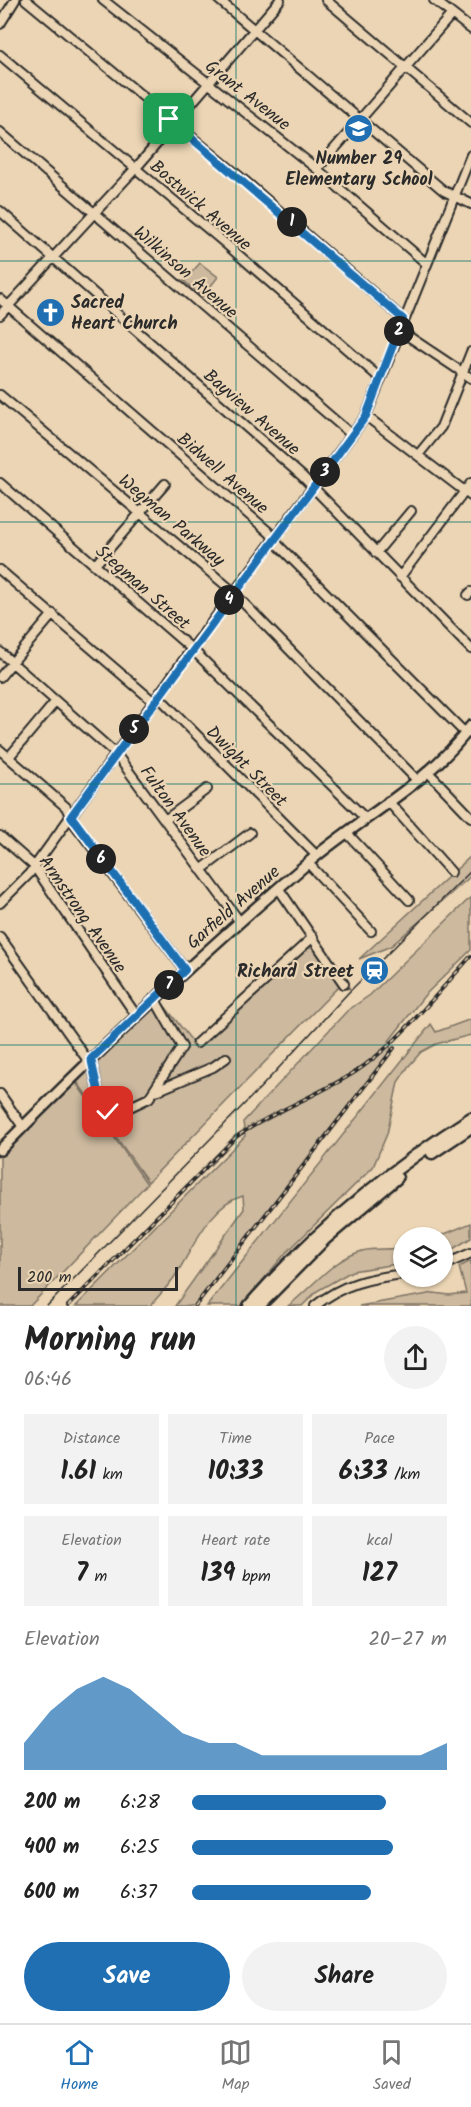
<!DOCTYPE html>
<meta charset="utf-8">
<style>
body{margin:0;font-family:Kalam,sans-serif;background:#f2f2f2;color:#222;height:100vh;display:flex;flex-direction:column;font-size:22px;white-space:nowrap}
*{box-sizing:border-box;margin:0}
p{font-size:20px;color:#767676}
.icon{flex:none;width:33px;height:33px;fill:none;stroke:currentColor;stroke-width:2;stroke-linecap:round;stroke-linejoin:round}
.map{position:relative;height:1306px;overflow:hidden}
.details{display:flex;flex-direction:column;background:#fff;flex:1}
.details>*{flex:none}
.buttons{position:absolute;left:393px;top:1227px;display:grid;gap:12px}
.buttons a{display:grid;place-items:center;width:60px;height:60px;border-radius:50%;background:#fff;box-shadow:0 2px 4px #0004;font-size:30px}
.scale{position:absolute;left:18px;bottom:15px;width:160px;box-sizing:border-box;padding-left:6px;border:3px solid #2b2b2b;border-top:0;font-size:16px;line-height:21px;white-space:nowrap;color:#2b2b2b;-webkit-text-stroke:4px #ebd5b4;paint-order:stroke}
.pin{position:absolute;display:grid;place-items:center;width:51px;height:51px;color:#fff;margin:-26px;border-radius:12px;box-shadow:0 3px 9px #0006}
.km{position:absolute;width:30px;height:30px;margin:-15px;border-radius:50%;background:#222;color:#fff;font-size:16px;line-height:30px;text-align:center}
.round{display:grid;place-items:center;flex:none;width:63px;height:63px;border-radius:32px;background:#f2f2f2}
.overview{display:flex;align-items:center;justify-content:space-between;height:102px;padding:0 24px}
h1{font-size:33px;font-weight:700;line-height:45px}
.figures{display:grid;grid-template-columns:repeat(3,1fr);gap:9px;height:102px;padding:6px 24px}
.figures div{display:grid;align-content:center;border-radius:0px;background:#f2f2f2;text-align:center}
.figures b{font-size:26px;font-weight:700}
.figures small{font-size:16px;font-weight:400}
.figures p{font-size:16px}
.chart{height:168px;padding:12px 24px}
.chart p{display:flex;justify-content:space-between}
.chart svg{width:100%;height:108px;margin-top:6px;fill:#1f6fb2;opacity:.7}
.primary-button{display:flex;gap:12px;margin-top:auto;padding:12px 24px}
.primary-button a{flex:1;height:69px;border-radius:36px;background:#1f6fb2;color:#fff;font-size:24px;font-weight:700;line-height:69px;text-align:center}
.primary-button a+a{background:#f2f2f2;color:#222}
ul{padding:0 24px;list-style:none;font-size:20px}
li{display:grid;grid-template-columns:96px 72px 1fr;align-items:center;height:45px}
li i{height:15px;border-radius:8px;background:#1f6fb2}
.menu{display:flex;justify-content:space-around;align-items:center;height:84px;border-top:2px solid #e0e0e0;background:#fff;font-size:16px;color:#767676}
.menu a{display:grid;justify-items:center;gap:3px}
.menu .selected{color:#1f6fb2}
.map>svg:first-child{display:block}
</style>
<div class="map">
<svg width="471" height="1306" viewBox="0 0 471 1306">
<rect width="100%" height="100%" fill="#ebd5b4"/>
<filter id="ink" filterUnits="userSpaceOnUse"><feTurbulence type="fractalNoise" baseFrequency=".0167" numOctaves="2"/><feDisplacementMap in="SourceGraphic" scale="12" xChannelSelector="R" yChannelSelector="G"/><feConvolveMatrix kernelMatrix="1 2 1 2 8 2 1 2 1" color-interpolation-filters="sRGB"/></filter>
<g filter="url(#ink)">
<path fill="#ccb99e" stroke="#7c7264" stroke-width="1.5" d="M200,263L218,277L202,297L184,281Z
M471,856V876L391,946L359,959Z
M471,897V950L424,996L389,1041L391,1050L194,1306H175L244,1209L243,1196C210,1205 194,1246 177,1273C170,1285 159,1295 150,1306H76L245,1136L243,1122L347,1011L370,995Z
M314,938L350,989L339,986L148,1182L75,1079L157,996L195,1045Z
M471,1019V1035L436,1044L421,1052L408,1067L398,1082L387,1134L373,1167L284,1255L241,1306H207L431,1024L436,1032Z
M76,1083L147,1184L30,1306H0V1146L5,1152Z
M471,1223V1238L443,1255L442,1238L437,1237Z
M403,1247V1263L352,1271L317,1291L302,1306H288C313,1287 331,1260 362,1251C375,1247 390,1251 403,1247Z
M471,1261V1306H359L434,1293L449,1295L466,1293L459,1267Z"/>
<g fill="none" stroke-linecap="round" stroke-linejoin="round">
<defs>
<path id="minor" d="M26,0L245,181L403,319
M103,0L317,169L427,264
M219,0L444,191L471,204
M326,0L471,123
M434,0L471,29
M0,24L15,0
M0,55L226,244L381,379
M0,132L352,435
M317,169L452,14
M0,211L302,476L471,649
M0,299L270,533L279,546L461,729L471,734
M0,315L136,168L280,0
M399,330L471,378
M0,395L229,588L417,780
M366,416L471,496
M418,455L441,427L471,352
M0,483L193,650L365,818
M376,553L411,511
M95,565L165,484
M0,570L154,702
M400,577L471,483
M468,595L471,592
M0,652L116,754L240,922
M0,677L53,614
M158,696L317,856
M0,750L66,807L73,822L185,970
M9,757L56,701
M428,772L471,817
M388,801L451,872
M165,820L207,789
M347,833L409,900
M0,836L34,866L136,1015
M308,863L371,931
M201,870L250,833
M279,889L344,984
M0,903L29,874L188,654L366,416L471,155
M0,937L89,1062
M197,1043L313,937
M91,1059L101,1104L108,1112L117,1113L149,1098L182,1047L154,998
M154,1092L213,1067L226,1058
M0,1094L23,1127
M442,1266L471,1253
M315,1306C342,1284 369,1278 404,1274"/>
<path id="major" d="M0,1150C101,1048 205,949 315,857C367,814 431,781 471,726"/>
<path id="highway" d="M432,1153L471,1127
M249,1306C313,1233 389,1170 471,1118
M259,1306L325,1239L397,1178"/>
</defs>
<use href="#minor" stroke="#2b2b2b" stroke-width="12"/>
<use href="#major" stroke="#2b2b2b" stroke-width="14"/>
<use href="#highway" stroke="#2b2b2b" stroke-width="15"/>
<use href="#minor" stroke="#ebd5b4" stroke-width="8"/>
<use href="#major" stroke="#ebd5b4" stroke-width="9"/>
<use href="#highway" stroke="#ebd5b4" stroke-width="10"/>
<path stroke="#2b2b2b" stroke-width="1.5" d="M47,1306L263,1085L348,993L471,871"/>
<defs>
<path id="rail" d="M425,1008L471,956
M68,1306L236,1137C273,1111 317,1096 355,1072C384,1053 407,1028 430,1002
M195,1306L394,1048"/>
</defs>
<use href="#rail" stroke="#2b2b2b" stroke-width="4"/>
<use href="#rail" stroke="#ebd5b4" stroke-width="1.5" stroke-dasharray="4.5" stroke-linecap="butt"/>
</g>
</g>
<g fill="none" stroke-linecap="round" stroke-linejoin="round" filter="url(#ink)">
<defs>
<path id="route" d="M108,1112L101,1104L91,1059L185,970L71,816L366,416L403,319L169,119"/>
</defs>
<use href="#route" stroke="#fff" stroke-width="12"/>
<use href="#route" stroke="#1f6fb2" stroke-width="8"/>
</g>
<path fill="none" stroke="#0f766e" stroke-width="1.5" stroke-opacity="0.55" d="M236,0V1306M0,261H471M0,522H471M0,784H471M0,1045H471"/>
<defs>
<symbol id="school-disc" viewBox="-11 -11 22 22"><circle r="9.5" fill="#1f6fb2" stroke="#ebd5b4"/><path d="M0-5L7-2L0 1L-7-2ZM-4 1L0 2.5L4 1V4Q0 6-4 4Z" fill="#fff"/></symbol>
<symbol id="church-disc" viewBox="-11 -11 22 22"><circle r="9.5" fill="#1f6fb2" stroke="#ebd5b4"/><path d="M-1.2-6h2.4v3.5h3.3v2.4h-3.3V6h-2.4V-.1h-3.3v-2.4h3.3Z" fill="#fff"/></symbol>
<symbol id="station-disc" viewBox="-11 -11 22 22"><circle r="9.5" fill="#1f6fb2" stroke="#ebd5b4"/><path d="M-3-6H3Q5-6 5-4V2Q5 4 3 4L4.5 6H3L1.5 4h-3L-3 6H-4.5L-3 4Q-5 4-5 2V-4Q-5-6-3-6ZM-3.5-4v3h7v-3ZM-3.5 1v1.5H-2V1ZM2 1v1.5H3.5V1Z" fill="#fff"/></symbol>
</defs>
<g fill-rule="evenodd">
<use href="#school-disc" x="342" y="112" width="33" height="33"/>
<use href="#church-disc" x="34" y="296" width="33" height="33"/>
<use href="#station-disc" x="358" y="954" width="33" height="33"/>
</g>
<g text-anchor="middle" stroke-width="4.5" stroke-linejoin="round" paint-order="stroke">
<g font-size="18" fill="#2b2b2b" stroke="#ebd5b4">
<text transform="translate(248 95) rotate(38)" y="6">Grant Avenue</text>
<text transform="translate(201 205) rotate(41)" y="6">Bostwick Avenue</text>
<text transform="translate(186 272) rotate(41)" y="6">Wilkinson Avenue</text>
<text transform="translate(252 412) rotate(41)" y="6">Bayview Avenue</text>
<text transform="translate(223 473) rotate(41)" y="6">Bidwell Avenue</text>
<text transform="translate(172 520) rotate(40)" y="6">Wegman Parkway</text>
<text transform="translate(143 587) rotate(41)" y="6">Stegman Street</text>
<text transform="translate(247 766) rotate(45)" y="6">Dwight Street</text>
<text transform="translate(176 811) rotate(54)" y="6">Fulton Avenue</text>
<text transform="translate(233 907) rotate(-41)" y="6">Garfield Avenue</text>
<text transform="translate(83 914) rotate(55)" y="6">Armstrong Avenue</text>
</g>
<g font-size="18" font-weight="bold" fill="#2b2b2b" stroke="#ebd5b4">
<text x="359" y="164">Number 29<tspan x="359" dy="21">Elementary School</tspan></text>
<text x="71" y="308" text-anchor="start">Sacred<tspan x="71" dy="21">Heart Church</tspan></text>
<text x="354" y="977" text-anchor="end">Richard Street</text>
</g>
</g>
</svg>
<div class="buttons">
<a><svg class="icon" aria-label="layers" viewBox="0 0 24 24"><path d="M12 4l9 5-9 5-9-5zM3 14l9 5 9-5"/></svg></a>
</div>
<div class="scale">200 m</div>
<div class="pin" style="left:169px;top:119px;background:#1e9e55"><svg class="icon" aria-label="arrive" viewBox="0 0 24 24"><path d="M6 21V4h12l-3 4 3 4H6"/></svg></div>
<div class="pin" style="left:108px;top:1112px;background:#d93025"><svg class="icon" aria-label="check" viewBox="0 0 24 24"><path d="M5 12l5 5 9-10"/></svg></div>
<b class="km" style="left:292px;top:222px">1</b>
<b class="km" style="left:399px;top:331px">2</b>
<b class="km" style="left:325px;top:472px">3</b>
<b class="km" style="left:229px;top:600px">4</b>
<b class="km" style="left:134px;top:729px">5</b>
<b class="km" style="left:101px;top:859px">6</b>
<b class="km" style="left:169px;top:985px">7</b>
</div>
<section class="details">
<div class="overview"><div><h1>Morning run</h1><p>06:46</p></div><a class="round"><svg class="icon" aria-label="share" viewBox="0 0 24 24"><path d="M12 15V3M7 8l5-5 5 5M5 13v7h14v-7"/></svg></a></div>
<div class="figures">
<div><p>Distance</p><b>1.61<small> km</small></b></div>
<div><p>Time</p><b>10:33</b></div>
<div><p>Pace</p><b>6:33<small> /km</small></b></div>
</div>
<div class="figures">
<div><p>Elevation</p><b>7<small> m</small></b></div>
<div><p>Heart rate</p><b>139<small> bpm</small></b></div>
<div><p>kcal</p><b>127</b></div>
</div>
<div class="chart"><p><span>Elevation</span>20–27 m</p>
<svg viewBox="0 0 160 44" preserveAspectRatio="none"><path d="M0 44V33L10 20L20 11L30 6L40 11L50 20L60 29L70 33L80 33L90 38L100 38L110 38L120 38L130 38L140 38L150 38L160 33V44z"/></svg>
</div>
<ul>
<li><b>200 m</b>6:28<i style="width:76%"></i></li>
<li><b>400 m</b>6:25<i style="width:79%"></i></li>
<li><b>600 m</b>6:37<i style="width:70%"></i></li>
</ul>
<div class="primary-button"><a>Save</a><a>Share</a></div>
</section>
<nav class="menu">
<a class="selected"><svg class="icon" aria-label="home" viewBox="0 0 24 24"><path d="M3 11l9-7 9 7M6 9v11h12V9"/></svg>Home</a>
<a><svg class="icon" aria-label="map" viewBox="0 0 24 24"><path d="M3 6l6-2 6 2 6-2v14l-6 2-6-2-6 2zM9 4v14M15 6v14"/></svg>Map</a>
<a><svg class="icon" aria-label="saved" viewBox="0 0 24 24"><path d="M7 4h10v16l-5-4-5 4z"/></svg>Saved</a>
</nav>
